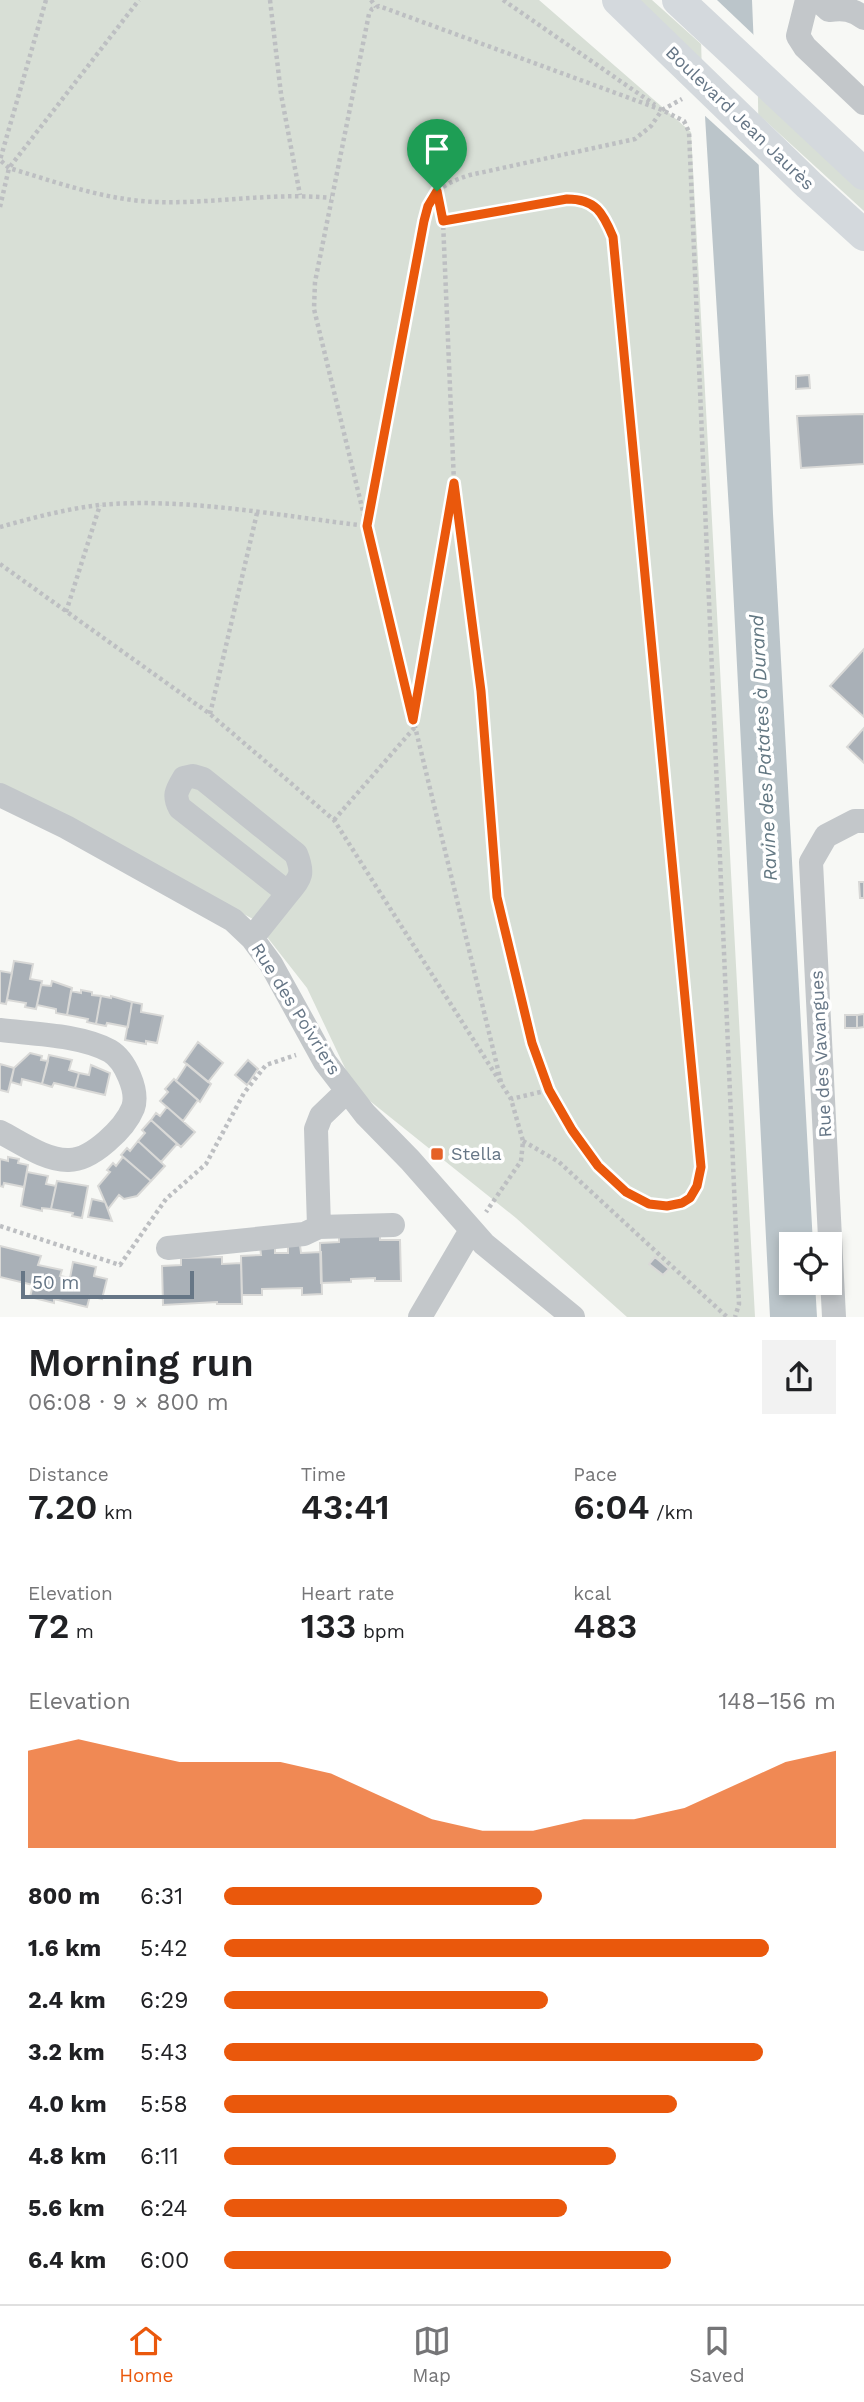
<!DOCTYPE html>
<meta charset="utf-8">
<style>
body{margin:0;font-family:"Work Sans",sans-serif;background:#f2f2f2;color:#202124;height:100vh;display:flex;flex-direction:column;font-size:26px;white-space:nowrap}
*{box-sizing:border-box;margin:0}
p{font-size:23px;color:#757577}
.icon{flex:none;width:38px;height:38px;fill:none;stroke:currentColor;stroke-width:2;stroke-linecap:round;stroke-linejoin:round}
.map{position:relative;height:1317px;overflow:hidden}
.panel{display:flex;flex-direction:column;background:#fff;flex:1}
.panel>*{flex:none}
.controls{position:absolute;left:779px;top:1232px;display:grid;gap:14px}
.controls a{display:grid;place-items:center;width:63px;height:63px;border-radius:0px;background:#fff;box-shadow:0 4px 10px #0003;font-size:35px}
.scale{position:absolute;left:21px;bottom:18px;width:173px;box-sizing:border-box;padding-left:7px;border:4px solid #667686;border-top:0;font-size:19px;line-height:24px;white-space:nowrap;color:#667686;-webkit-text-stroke:5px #fff;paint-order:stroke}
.pin{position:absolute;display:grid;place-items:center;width:60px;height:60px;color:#fff;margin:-72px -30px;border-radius:50% 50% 50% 0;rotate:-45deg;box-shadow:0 0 7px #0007}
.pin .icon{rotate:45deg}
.round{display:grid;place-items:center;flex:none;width:74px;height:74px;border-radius:0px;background:#f2f2f2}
.summary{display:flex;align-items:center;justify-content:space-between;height:119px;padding:0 28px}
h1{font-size:38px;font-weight:600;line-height:52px}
.metrics{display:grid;grid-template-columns:repeat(3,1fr);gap:10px;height:119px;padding:7px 28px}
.metrics div{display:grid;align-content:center}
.metrics b{font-size:35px;font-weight:600}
.metrics small{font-size:19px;font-weight:400}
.metrics p{font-size:19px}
.chart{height:196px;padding:14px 28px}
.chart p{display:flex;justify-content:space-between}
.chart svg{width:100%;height:126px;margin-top:7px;fill:#ea580c;opacity:.7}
ul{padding:0 28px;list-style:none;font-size:23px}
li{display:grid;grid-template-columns:112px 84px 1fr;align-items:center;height:52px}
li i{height:18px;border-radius:9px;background:#ea580c}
.tab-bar{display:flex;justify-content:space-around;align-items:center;height:98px;border-top:2px solid #e0e0e0;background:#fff;font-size:19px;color:#757577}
.tab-bar a{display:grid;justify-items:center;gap:4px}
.tab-bar .current{color:#ea580c}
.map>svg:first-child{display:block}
</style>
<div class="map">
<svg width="864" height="1317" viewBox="0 0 864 1317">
<rect width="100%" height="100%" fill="#f7f8f5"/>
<path fill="#d8dfd6" d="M0,0H539L691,132L755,1317H627L516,1218L355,1089L307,988L253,919L0,784Z
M633,0H652L864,190V211Z"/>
<path fill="#bbc5ca" d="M703,0H752L773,514L813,1244H791V1283H815L817,1317H770L730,527L705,116Z"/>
<path fill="#f7f8f5" d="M700,0H717L757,38L759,165L703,114Z"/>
<path fill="#a9b0b7" stroke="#d9d9d7" stroke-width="2" d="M809,375L810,388L796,389V376Z
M864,414V464L801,468L797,416Z
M864,649V717L830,686Z
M864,728V763L847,747Z
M859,882H864V898H860Z
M14,961L33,964L30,979L42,981L36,1009L25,1007L26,1003L7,1000Z
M0,971L12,973L6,1004L0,1003Z
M52,981L72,988L67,1015L56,1013V1009L37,1005L41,985L51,986Z
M81,990L92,992V995L101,996L96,1024L87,1022L88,1019L67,1015L71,991L81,993Z
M101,996L111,998V996L132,1002L128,1027L107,1023L106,1026L96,1024Z
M132,1002L142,1004L141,1012L163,1016L157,1043L146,1041V1044L125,1040Z
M864,1014V1027L857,1028V1015Z
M845,1015H857V1028H845Z
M198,1042L223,1063L208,1082L184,1062Z
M30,1053L42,1056L41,1060L48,1061L42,1084L22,1079L21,1085L11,1082L14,1068Z
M49,1055L72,1060L69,1070L79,1073L75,1088L54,1083L52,1087L42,1084Z
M248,1060L258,1069L247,1085L235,1075Z
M0,1064L14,1068L8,1092L0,1090Z
M187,1064L211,1084L200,1102L176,1081Z
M91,1065L110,1073L105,1095L75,1088L79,1073L89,1075Z
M174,1079L198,1100L183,1121L160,1101L168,1092L165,1089Z
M167,1107L195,1132L181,1147L151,1120L156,1113L160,1116Z
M151,1120L177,1144L161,1162L138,1141L145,1133L142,1130Z
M138,1141L165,1166L151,1181L121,1155L127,1148L130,1151Z
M8,1157L19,1159L18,1163L28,1165L24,1187L4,1183L3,1187L0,1186V1159L8,1161Z
M123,1157L151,1181L137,1196L124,1199L119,1195L108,1209L98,1186L110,1172L107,1170L113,1163L116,1166Z
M27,1172L48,1176L46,1184L56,1186L51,1209L42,1208V1211L21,1206Z
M57,1181L88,1186L82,1218L72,1216L73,1213L51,1209Z
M92,1199L105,1202L112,1221L88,1217Z
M380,1234V1240H400L401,1281H375V1278L351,1279V1282L321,1283L320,1243L339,1242V1235Z
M288,1245H300L301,1253L321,1252L322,1294L302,1295V1288L262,1289V1295H242L241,1256L261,1255L260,1246H275V1253H288Z
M0,1246L41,1256L38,1265L62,1270L60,1276L70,1278L73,1262L96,1267L94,1276L107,1279L102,1299L90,1296L87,1307L54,1299V1303L30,1297L33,1285L0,1277Z
M222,1257V1264L241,1263L242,1304H217V1302L163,1305L162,1266L181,1265V1258Z
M655,1257L669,1269L663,1275L649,1264Z"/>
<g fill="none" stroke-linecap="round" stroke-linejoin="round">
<path stroke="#bdbfc2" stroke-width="4.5" stroke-dasharray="3.5 3.5" stroke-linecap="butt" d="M46,0L0,160L9,168C56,182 105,200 155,202C214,204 271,192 331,198
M270,0L281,94L300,195
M371,0L376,7
M503,0L655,105
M662,110L682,99
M437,192L443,221L454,483L481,691L497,897L532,1043L549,1090L511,1099
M0,207L9,168L139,0
M443,221L567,199C596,199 603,213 613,237L701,1167C696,1187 693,1203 670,1206C616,1213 571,1129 549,1090
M0,527C32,518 66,509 99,505C186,497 280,516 367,526L424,221C432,191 442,184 470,175L635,139L651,126L662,110
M0,564L210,714L334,820L511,1099L523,1141L521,1161L486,1212
M66,612L100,505
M210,714L257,513
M414,717L453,488
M334,820L415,727
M501,1082L314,309L315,282L369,14L372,9L379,6L662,110L684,121L689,132L739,1304L735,1317
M523,1141L559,1162L727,1317
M0,1226L120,1265L166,1199L206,1164L244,1093L266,1065L296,1055"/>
<path stroke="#c3c7ca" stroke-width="24" d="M807,0L798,36L805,47L864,103
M818,0L829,10C843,8 853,9 864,18
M193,776L203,779L296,854C304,874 301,877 288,893L180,808C173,795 177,790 184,778Z
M0,795L66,827L233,920L252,938L271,964L325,1062L365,1114L410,1160L484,1244L573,1317
M252,938L288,893
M0,1030C34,1034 81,1035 110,1051C125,1060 139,1091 133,1108C125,1128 92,1160 69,1160C46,1161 20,1142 0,1132
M319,1227L316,1129L321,1116L347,1091
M168,1248L304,1234L319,1227L393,1225
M420,1317L471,1230
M834,1317L811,862L826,836L855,821H864"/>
<path stroke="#d4d9dd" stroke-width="32" d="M618,0L809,185L864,235
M678,0L864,174"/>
</g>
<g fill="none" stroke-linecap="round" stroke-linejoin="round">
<defs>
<path id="route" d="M437,191L443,221L567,199C596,199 603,213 613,237L701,1167L697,1186L690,1198L682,1203L667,1206L649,1204L626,1192L598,1166L572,1130L549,1090L532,1043L497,897L481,691L454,483L413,720L367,526L424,221L428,206Z"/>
</defs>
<use href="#route" stroke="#fff" stroke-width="14"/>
<use href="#route" stroke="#ea580c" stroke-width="9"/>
</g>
<rect fill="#e56127" stroke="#fff" stroke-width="2.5" x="430" y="1147" width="14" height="14" rx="3.5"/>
<g text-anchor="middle" stroke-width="7" stroke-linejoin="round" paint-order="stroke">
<g font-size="18" fill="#667686" stroke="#fff">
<text transform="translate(740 118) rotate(44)" y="6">Boulevard Jean Jaurès</text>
<text transform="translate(296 1009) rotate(58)" y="6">Rue des Poivriers</text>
<text transform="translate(821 1054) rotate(-93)" y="6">Rue des Vavangues</text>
</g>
<g font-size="18" fill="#667686" stroke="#fff" text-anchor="start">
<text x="451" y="1160">Stella</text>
</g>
<g font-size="19" font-style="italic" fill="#627782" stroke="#fff">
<text transform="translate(763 748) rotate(-93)" y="7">Ravine des Patates à Durand</text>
</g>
</g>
</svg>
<div class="controls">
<a><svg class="icon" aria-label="locate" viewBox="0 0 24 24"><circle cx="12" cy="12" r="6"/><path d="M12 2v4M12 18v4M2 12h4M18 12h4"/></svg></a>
</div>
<div class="scale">50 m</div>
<div class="pin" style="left:437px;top:191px;background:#1e9e55"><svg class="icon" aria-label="arrive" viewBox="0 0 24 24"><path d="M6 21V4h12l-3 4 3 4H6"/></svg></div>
</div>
<section class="panel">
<div class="summary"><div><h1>Morning run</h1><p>06:08 · 9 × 800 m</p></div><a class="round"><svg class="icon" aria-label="share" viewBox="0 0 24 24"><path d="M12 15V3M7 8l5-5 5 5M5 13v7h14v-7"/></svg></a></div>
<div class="metrics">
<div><p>Distance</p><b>7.20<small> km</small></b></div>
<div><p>Time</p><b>43:41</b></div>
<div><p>Pace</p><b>6:04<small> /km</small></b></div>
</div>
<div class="metrics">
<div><p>Elevation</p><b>72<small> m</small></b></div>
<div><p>Heart rate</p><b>133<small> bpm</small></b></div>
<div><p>kcal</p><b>483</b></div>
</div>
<div class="chart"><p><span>Elevation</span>148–156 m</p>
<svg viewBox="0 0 160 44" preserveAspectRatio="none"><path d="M0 44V10L10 6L20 10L30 14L40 14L50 14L60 18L70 26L80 34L90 38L100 38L110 34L120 34L130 30L140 22L150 14L160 10V44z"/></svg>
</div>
<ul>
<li><b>800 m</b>6:31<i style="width:52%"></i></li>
<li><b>1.6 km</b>5:42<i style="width:89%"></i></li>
<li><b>2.4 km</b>6:29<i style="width:53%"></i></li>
<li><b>3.2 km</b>5:43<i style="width:88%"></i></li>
<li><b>4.0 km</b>5:58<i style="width:74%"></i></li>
<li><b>4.8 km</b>6:11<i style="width:64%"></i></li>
<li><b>5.6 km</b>6:24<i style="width:56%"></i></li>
<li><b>6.4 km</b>6:00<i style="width:73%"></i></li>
</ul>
</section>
<nav class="tab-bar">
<a class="current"><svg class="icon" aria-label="home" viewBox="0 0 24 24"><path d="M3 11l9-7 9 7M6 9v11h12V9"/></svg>Home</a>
<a><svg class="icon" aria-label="map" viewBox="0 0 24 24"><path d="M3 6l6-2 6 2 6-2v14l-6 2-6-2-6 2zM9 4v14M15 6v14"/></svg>Map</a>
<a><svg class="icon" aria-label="saved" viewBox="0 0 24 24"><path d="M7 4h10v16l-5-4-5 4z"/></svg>Saved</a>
</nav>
